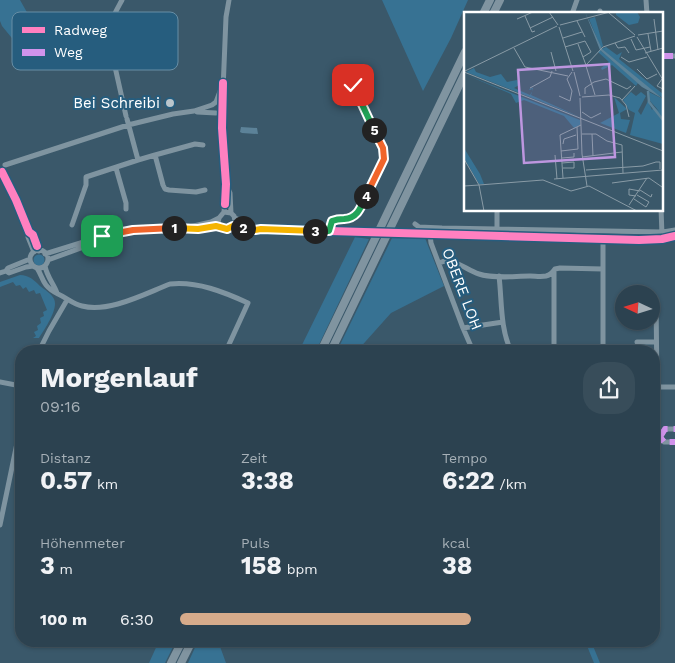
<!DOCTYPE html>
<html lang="de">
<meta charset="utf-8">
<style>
body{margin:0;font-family:"Work Sans",sans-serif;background:#384d5a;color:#f1f3f6;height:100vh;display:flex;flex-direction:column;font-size:19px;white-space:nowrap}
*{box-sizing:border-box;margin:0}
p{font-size:16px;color:#a6b0b7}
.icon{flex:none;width:28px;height:28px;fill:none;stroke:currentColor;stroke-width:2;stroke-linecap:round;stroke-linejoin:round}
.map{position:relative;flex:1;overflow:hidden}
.details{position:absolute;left:15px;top:345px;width:645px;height:302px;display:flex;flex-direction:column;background:#2c4250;border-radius:20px;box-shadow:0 1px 4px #0004,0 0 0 1px #485b67}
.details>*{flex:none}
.needle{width:32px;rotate:274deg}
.fabs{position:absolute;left:615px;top:285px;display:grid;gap:10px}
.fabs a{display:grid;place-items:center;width:45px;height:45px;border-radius:50%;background:#2c4250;box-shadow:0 1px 4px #0004,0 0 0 1px #485b67;font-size:25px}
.pin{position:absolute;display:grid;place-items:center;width:42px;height:42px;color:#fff;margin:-21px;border-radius:10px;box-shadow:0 2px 8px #0006}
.km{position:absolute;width:25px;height:25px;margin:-12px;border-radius:50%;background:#222;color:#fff;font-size:14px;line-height:25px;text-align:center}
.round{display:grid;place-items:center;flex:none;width:52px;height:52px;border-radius:20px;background:#384d5a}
.summary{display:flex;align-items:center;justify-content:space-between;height:85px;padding:0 25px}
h1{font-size:28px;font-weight:700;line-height:38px}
.figures{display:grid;grid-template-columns:repeat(3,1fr);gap:8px;height:85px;padding:5px 25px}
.figures div{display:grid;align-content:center}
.figures b{font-size:25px;font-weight:700}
.figures small{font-size:14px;font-weight:400}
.figures p{font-size:14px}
ul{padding:0 25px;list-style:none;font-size:16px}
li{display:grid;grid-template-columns:80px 60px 1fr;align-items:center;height:38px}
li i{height:12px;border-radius:6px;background:#d6ab8b}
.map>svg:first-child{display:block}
</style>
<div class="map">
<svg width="675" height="663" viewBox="0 0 675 663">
<rect width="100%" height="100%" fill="#3a586a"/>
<path fill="#377293" d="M0,0H20L37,30L43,50L24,57L25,54L2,26L0,21Z
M382,0H468L451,38L423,91Z
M355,237L369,239L316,351H299Z
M392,238H425L444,286L391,313L357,351H337Z
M33.5 260a5.5 5.5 0 1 1 11 0a5.5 5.5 0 1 1-11 0Z
M20,275C29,275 34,280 40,286C45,290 52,294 54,299C59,309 44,330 39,338H33L36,336L34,332L38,330L37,326L41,323L40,318L44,316L43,312L47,310L40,293L36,294L34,290L29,292L26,287L23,289L20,285L16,286L13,282L0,287V282Z
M159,641H176L165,663H149Z
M198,641H218L226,663H188Z
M585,641H591L600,663H594Z"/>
<path fill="#5c8298" d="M241,127L257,128L258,134L242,133L240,132Z"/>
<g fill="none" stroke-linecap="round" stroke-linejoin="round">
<path stroke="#7f94a0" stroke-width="5" d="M122,0C114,15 109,22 109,40L126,116
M646,0L647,14
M572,14L577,0
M600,14V11
M661,56H675
M197,112L216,113
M127,119L138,160
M155,155L195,144L203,145
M5,165L128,125L173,114L194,111L212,105L216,102L223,83
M116,168L126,203V209
M2,172L16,200L29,232L33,235L39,251
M226,184L230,193L231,213L234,216L235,221L232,228L227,229L223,228L218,223L219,218L224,212L231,213
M661,208L662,235
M224,212L226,184L223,137V90L226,17L229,0
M235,218L261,229
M415,224L419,227L442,228L663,232L675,230
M72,225L86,185V177L138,160L155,155L163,185L165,189L169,190L196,192L205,190
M233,226L255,230L261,229L360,232
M189,227L211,222L219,218
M497,230V210
M329,231L332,221C341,217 351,221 358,212L384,159L383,148L351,82
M29,232L28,237L34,252
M399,233L639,240L662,239L675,236
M430,234L431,243L463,328L473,351
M603,239V351
M30 259a9 9 0 1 1 18 0a9 9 0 1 1-18 0Z
M45,254L103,236L133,230L168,228H186L191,229H198L211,227H221
M48,260L111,237
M439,263C454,256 465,270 479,274C495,279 514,276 530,276C535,276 541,277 546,276C550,275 553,272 555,269L560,268L603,269
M45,266C47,277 54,284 57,293
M37,268C41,274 42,280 46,285C50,290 54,292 58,294C67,298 73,304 82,306C109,313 144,294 170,284C197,281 224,292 248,303L226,351
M6,271L8,268L30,259
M554,272V351
M0,273L6,271L9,273L26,267L33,266
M499,276C502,301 500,328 511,351
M651,299H656L657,387
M463,328L503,322
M637,342H656
M39,351L49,331L67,300
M0,382L21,386
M656,387H675
M654,437H660L664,442H675
M660,437L665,429H675
M0,525L21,424"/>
<path stroke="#8094a0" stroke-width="8" d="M483,14L490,0
M493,14L500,0
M321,351L465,52
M331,351L465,73
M171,663L182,641
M181,663L192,641"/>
<path stroke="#7f94a0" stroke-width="5" d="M360,232L399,233"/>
<path stroke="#d193ec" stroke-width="6" stroke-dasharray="12 6" stroke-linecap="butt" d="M661,56H675
M654,437H660L664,442H675
M660,437L665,429H675"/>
<defs>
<path id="cycleway" d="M223,83L222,128L226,184L225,204
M2,172L16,200L29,232L33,235L37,246
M233,226L255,230L261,229L639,240L662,239L675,236"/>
</defs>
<use href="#cycleway" stroke="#265d7e" stroke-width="11"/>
<use href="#cycleway" stroke="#ff80c0" stroke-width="8"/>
</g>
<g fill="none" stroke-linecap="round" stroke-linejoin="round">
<defs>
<path id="split-1" d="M102,236L133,230L174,228"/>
<path id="split-2" d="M174,228L198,229L216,226L227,229L233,226L243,228"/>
<path id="split-3" d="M243,228L255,230L261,229L315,231"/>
<path id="split-4" d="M315,231H329L332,221C337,219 339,219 344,219C358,218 361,207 366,196"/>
<path id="split-5" d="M366,196L384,159L383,148L374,130"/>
<path id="split-6" d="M353,85L374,130"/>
</defs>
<use href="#split-1" stroke="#fff" stroke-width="10"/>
<use href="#split-2" stroke="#fff" stroke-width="10"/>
<use href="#split-3" stroke="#fff" stroke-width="10"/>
<use href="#split-4" stroke="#fff" stroke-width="10"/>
<use href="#split-5" stroke="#fff" stroke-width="10"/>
<use href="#split-6" stroke="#fff" stroke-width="10"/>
<use href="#split-1" stroke="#f0652b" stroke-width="6"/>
<use href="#split-2" stroke="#f5b400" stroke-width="6"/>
<use href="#split-3" stroke="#f5b400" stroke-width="6"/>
<use href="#split-4" stroke="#22a559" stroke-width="6"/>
<use href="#split-5" stroke="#f0652b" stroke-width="6"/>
<use href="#split-6" stroke="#22a559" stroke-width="6"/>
</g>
<circle fill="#bac5cb" stroke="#265d7e" stroke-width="2" cx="170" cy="103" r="5"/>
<g text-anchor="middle" stroke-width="4" stroke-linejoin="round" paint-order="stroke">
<g font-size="15" fill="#fff" stroke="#265d7e" text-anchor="end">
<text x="160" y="108">Bei Schreibi</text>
</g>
<g font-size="15" fill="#fff" stroke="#265d7e">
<text transform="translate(462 289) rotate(69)" y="5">OBERE LOH</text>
</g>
</g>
<g transform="translate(464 12)">
<rect width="199" height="199" fill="#3a586a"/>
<path d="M173,0L176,5L174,11L165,13L152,3V0ZM131,5L139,34L137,36L125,7ZM142,35L153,43L158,40L155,47L199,82V86L177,73L137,37ZM136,38L174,71L172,74L148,53L138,58L137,56L145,50L134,40ZM10,56L12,60L26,65L37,62L43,70L53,68L55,73L50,76L66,83L69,78L68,77L66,78L65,77L69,76V77L67,83L116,105L2,60ZM0,62L116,108V113L110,116L100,104L60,88L52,91L47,82ZM167,80L172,84L177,80L182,84L174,99L177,103L184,89L188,98L190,95L195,99L186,89L185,80L199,87V132L166,123L171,101L165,98L159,88ZM150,85L163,97L156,101L157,107L166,108L162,121L136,111L155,101ZM0,136L16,162L20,172H15L0,146Z" fill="#377293"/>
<path d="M121,0L138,37L199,87L178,75L136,38Z" fill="#5c8298"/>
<path fill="none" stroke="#5c8298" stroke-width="2.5" d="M184,79L185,90L199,108"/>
<path fill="none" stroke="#899ba6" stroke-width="1" d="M85,0L94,13M145,1L171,23M61,4L68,20L71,19M53,7L69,0M190,7L194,38M113,9L121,25M96,13L146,0M95,15L109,59M66,16L89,5M184,22L187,39M174,23L199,19M173,25L199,68M99,26L118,20M167,27L172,38L186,35M151,31L154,36L161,35L165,41M114,32L122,53M101,35L121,29L127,40L119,45M50,36L61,55L104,64M87,40L92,59M181,41L199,36M157,45L165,50L183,45M122,53L139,35L171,24M122,54L131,83M173,57L183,67L193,62M1,59L93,14M0,60L199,139M110,60L116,84M198,67L193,74L199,77M130,70L142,67L163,77L167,74M66,76L86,65L88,59M121,82V76L130,70M95,84L106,89L108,79L103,67L108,60M118,85L145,83L156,86L162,93L165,105M116,86L118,142L123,174M158,88L171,74M118,100L127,106L137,101M113,115L114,137M118,122H132L143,129M128,122L129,144M143,129L158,133L159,161M99,132L100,127L112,123M97,139L114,137M91,143L93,167M118,145L158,140M98,146L110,145V141M0,147L15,173L20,199M98,151L110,150V156H99M122,158L179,154L192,150H196V157M99,166L96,123L117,113M185,166L198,175M90,167L199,158M148,171L185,166M15,173L79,168L107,179L125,174L173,199M0,174L15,173M176,178L187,185L188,182M172,184L165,183V177L176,179M170,187L182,195L185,190L173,183M165,193L183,166"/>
<path fill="#bd96df" fill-opacity="0.15" stroke="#bd96df" stroke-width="2.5" d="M145,52L151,145L60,151L54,58Z"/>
<rect width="199" height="199" fill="none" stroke="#fff" stroke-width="2.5"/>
</g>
<rect x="12" y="12" width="166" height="58" rx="8" fill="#265d7e" stroke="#678ea5" stroke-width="1"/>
<rect x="22" y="27" width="23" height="6" fill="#ff80c0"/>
<rect x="22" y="49" width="23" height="7" fill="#d193ec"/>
<g font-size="14" fill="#fff">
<text x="54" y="35">Radweg</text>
<text x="54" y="57">Weg</text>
</g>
</svg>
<div class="fabs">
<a><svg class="needle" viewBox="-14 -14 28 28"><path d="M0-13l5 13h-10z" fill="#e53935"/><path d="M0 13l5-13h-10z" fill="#a6b0b7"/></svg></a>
</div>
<div class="pin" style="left:102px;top:236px;background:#1e9e55"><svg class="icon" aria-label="arrive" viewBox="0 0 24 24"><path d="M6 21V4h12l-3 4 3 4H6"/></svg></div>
<div class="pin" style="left:353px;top:85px;background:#d93025"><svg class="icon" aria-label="check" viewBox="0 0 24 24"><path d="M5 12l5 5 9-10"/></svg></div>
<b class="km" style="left:174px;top:228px">1</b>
<b class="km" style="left:243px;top:228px">2</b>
<b class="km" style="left:315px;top:231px">3</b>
<b class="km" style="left:366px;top:196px">4</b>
<b class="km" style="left:374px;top:130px">5</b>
<section class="details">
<div class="summary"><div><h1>Morgenlauf</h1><p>09:16</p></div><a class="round"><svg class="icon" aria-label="share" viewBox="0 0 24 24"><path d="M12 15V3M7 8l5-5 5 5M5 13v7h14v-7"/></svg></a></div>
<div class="figures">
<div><p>Distanz</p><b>0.57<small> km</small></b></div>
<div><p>Zeit</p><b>3:38</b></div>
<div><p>Tempo</p><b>6:22<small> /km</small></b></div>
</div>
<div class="figures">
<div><p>Höhenmeter</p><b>3<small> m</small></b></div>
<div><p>Puls</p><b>158<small> bpm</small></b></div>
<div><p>kcal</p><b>38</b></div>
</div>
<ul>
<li><b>100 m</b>6:30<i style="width:64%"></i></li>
</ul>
</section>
</div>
